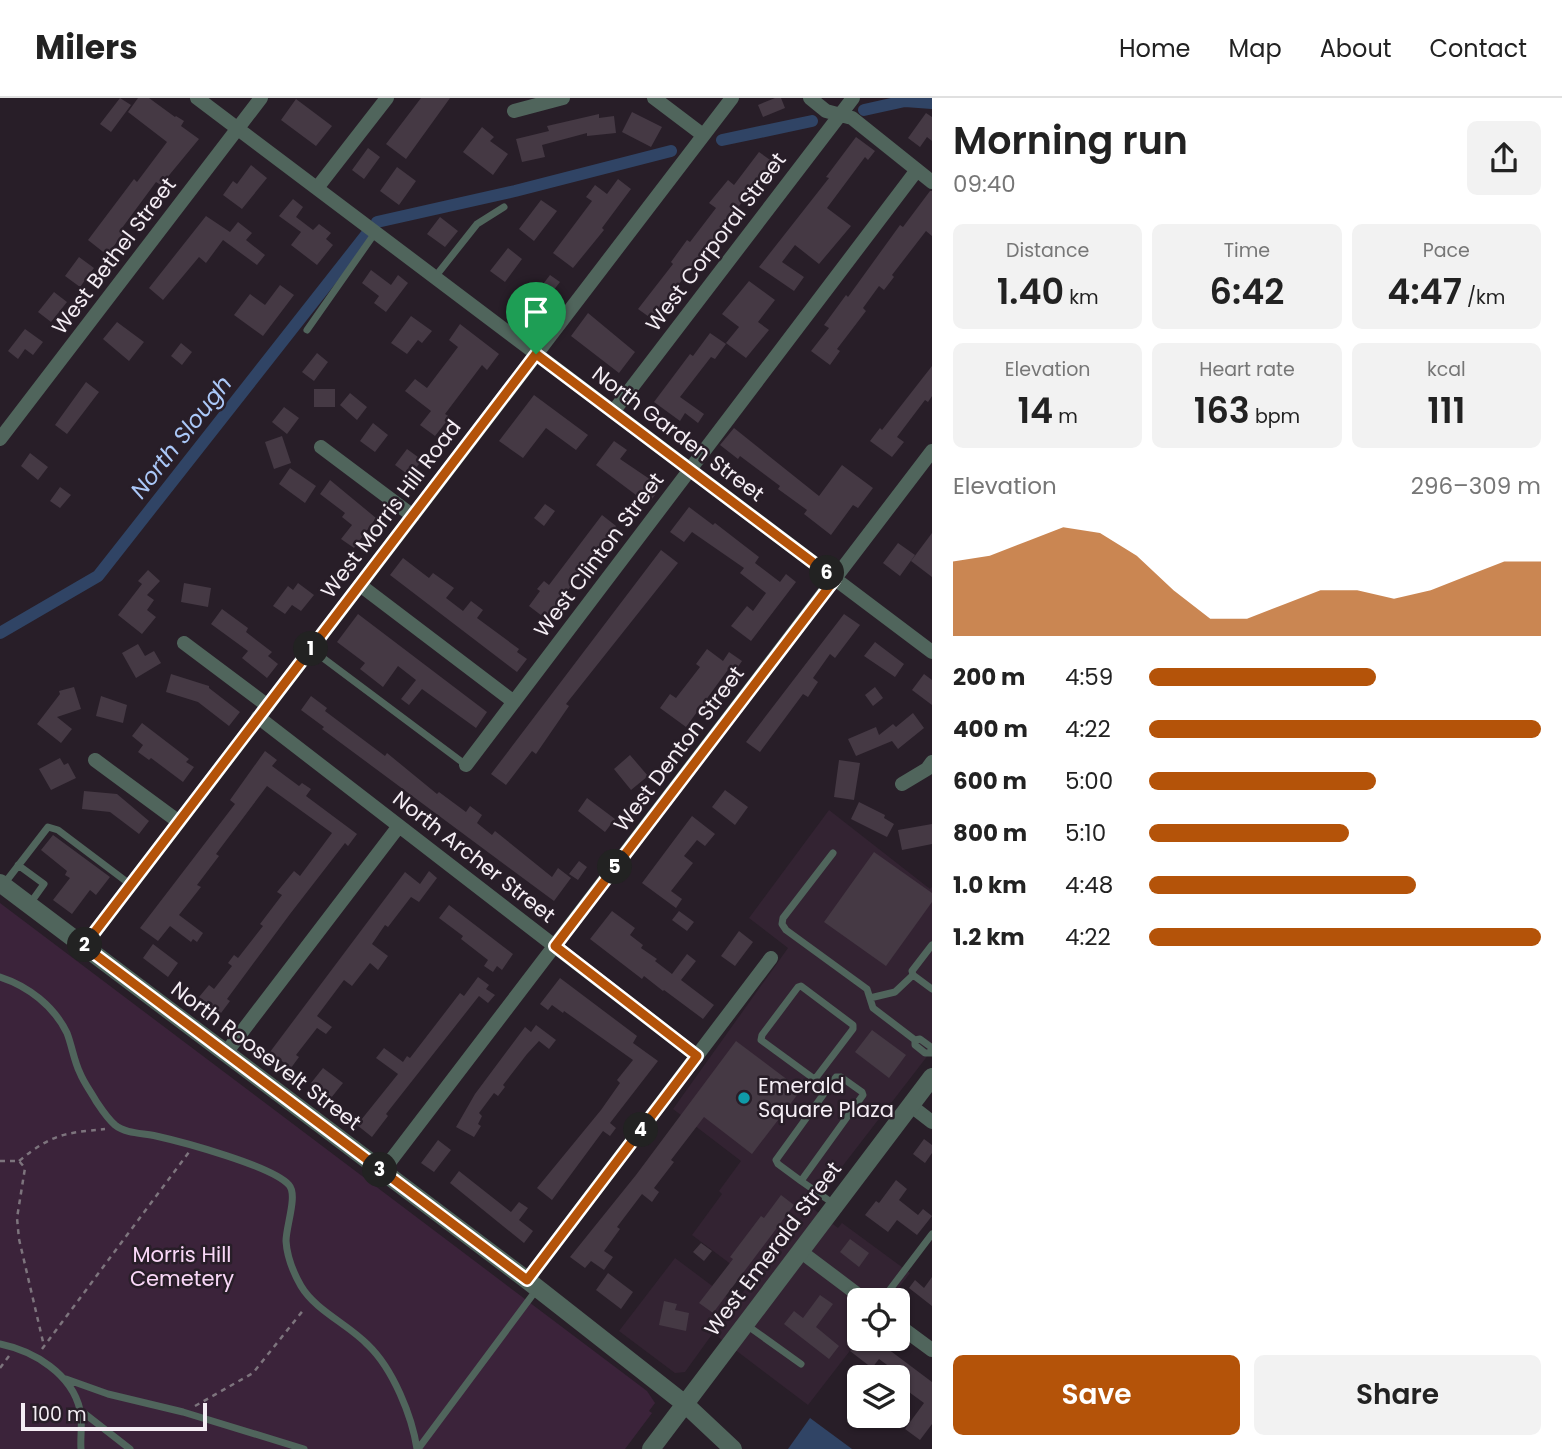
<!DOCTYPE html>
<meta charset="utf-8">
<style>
body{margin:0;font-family:Poppins,sans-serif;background:#f2f2f2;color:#222;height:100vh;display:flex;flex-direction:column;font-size:26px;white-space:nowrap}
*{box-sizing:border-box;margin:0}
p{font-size:23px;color:#767676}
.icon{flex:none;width:38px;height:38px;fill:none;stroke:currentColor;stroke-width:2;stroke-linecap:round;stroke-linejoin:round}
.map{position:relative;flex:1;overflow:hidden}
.sheet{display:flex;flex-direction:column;background:#fff;width:630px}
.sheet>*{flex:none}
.controls{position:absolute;left:847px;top:1190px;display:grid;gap:14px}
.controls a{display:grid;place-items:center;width:63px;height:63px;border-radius:10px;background:#fff;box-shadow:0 2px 5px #0004;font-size:35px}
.scale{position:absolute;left:21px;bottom:18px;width:186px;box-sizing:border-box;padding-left:7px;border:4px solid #f4edf4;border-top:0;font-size:19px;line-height:24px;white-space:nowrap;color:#f4edf4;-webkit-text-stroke:5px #281e28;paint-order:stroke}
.pin{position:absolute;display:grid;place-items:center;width:60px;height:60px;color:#fff;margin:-72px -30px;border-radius:50% 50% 50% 0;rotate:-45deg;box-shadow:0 0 7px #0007}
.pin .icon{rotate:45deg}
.km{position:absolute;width:35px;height:35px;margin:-18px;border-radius:50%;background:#222;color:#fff;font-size:19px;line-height:35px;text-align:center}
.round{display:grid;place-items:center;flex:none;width:74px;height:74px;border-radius:10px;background:#f2f2f2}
.overview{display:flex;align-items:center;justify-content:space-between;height:119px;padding:0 21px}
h1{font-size:38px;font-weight:600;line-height:52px}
.stats{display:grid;grid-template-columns:repeat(3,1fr);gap:10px;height:119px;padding:7px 21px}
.stats div{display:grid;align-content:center;border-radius:10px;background:#f2f2f2;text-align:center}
.stats b{font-size:35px;font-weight:600}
.stats small{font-size:19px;font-weight:400}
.stats p{font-size:19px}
.chart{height:196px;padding:14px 21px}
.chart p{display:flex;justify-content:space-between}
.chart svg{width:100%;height:126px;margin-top:7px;fill:#b45309;opacity:.7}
.primary-button{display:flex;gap:14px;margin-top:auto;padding:14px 21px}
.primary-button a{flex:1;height:80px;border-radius:10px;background:#b45309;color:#fff;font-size:28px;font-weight:600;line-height:80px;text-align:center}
.primary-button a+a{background:#f2f2f2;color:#222}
ul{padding:0 21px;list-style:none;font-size:23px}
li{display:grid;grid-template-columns:112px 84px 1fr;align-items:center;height:52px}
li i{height:18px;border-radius:9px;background:#b45309}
header{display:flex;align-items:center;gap:42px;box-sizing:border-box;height:98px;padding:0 35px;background:#fff;border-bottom:2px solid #e0e0e0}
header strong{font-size:33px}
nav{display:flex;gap:38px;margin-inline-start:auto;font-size:24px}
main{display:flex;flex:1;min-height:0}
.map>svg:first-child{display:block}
</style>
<header>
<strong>Milers</strong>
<nav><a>Home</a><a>Map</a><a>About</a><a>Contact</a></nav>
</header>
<main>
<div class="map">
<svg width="932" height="1351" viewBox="0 0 932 1351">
<rect width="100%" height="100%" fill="#281e28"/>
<path fill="#332332" d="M829,712L930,791L932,789V952L811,1109L838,1130L842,1125L910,1175L889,1202H859V1241L808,1307L713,1235L685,1274L675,1275L619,1233L675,1160L735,1205L752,1182L692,1137L722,1096L719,1093L741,1063L673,1011L788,850L749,820Z"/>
<path fill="#3b233a" d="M0,805L647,1293L655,1305L649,1313L652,1315L625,1351H0Z"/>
<path fill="#304465" d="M810,1320L852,1351H788Z"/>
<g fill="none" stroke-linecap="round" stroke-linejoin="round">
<path stroke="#304465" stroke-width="12" d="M864,12L905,3L932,5
M722,42L812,23
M377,124L515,93L671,53
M0,535L98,478L366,137"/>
</g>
<path fill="#453944" d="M120,0L131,7L111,34L100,26Z
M138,0H149L175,19L176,18L184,23L181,28L199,41L161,87L156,84L122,130L125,133L107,157L88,142L134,81L137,84L167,44L128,14Z
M421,0H450L406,61L386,46Z
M775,0H781L785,10L763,19L758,7Z
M296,1L332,28L316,48L281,22Z
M632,14L662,29L651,49L622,34Z
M926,15L932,19V43L927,39L920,49L908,40Z
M599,16V20L614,18L616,35L587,38V35L542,47L545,59L522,64L516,41L549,33L547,28Z
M482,29L494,39L490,43L508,56L493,77L463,54Z
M856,39L875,53L868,62L865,59L827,110L851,128L819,166L795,147L782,164L804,179L794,193L759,169L829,80L826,79Z
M368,50L380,59L364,81L352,72Z
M759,54L773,64L652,221L638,211L673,166L671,164L687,142L690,144L716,110L709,105L728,82L734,87Z
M251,67L267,80L242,111L223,97L233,83L237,86Z
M397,69L416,83L399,107L380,93Z
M618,81L631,91L602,130L604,132L573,170L553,155L592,103L586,99L595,87L607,96Z
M930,93H932V138L926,133L892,177L894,179L884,192L879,188L863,210L866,213L837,251L840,253L830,267L811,253L829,230L824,227L846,197L848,199L900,127L903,129Z
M293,101L303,109L296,119L313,132L319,126L331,135L326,141L333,147L317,167L291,147L301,134L279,118Z
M541,102L557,113L534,143L519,131Z
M206,118L230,134L238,124L252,135L246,142L265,157L257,167L223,142L206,165L199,159L163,202L149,190Z
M440,119L458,133L445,149L427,136Z
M508,150L522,161L505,184L490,173Z
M79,159L94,170L80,189L65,178Z
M371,172L391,187L398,177L408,185L386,214L374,205L379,198L362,185Z
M550,177L560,184L533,219L517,207L530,189L537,194Z
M749,183L775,202L758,224L769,232L746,260L726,245L739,229L722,216Z
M280,187L294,197L263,238L234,217L250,196L265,207Z
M54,194L67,204L51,224L38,214Z
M588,215L635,254L619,275L571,238Z
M411,218L432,233L422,245L418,242L407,256L391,245Z
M117,224L144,244L129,263L103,241Z
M460,226L499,256L487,272L482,267L445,316L450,319L435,338L420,327L431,313L405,293L415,281L427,290L458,249L449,242Z
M25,231L43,244L33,257L25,251L18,261L8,253Z
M710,235L726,246L715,261L711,259L680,299L704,316L698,325L685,315L680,323L654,304L690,256L693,258Z
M181,245L192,254L182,267L171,258Z
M317,255L328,264L314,283L302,274Z
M932,268V298L928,304L925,302L897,339L904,344L892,359L870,343L880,330L882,332Z
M86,284L99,294L67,336L55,327Z
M314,291H335V309H314Z
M350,295L367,309L357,322L340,307Z
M534,297L588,337L576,352L546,330L523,360L499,343Z
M284,309L299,320L287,336L272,324Z
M373,325L388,337L375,354L360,343Z
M734,330L819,398L842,367L873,390L858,410L853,407L831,437L804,416L807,412L778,391L780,388L740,358L738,361L720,347Z
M282,338L291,365L274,371L265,344Z
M614,343L627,352L620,361L654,384L648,391L655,397L648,406L596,367Z
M407,351L422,362L410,378L395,367Z
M30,355L48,369L38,382L21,368Z
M290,370L316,388L305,405L279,386Z
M330,382L376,420L354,450L341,441L352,427L342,419L345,415L320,396Z
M60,389L71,397L60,410L50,403Z
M545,406L555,413L544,428L534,420Z
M689,409L713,427L715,425L759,459L755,465L780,484L786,476L796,484L751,543L731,528L747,508L753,513L766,495L740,475L744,470L692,434L684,444L670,434Z
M602,417L616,428L546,521L529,508L540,493L537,491L544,483L549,487Z
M932,435V479L911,463Z
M898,445L915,457L900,478L883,465Z
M661,452L678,465L566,606L569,608L536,656L532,653L506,687L491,676Z
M403,460L429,480L433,475L454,490L446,500L463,513L471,503L483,512L477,520L519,551L517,554L527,561L517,574L390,477Z
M148,472L160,483L147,497L154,502L147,512L156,519L142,536L118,517L142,486L138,483Z
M184,485L211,490L208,509L181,504Z
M298,485L314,497L301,513L292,507L285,516L273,508L288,488L293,492Z
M222,511L248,530L246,534L272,554L268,558L278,566L267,580L242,560L248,553L211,526Z
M358,516L487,614L476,630L422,591L409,607L401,601L416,582L398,568L383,589L360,571L365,565L337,544Z
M844,516L860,527L835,560L830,556L813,580L818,584L808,599L803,596L760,654L746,644Z
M875,544L904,566L895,579L864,558Z
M138,546L145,558L154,553L161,565L136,580L122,555Z
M707,551L723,563L729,554L742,563L735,573L730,569L686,629L660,610L670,596L676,600L700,569L696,566Z
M171,576L209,588V590L240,614L229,628L198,604L166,594Z
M924,576L932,582V607L912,592Z
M74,589L81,611L57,619L72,631L61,645L37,626L60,596L59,593Z
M875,589L883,600L873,608L865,597Z
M101,598L127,607L123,625L96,618Z
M311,598L327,610L325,613L385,658L387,655L437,696L439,694L466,714L470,708L482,717L477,725L492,737L495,733L552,779L558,770L571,780L554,803L322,631L324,629L301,612Z
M913,615L924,630L898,651L892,643L856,658L848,641L876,629L879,637L893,626L896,629Z
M142,625L189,661L186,664L194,669L183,684L151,660L149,662L138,654L143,647L132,638Z
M265,653L277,662L272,668L299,688L302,685L311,691L306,698L357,736L348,748L345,745L290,816L227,901L230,903L221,915L199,899L209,887L214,891L232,868L228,865L234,857L238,860L263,828L260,826L282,797L277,794L294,773L300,778L332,735L267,688L216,756L219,758L197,787L201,789L179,817L203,835L197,844L193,841L191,844L170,828L158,843L140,830L235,706L230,702Z
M630,657L648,678L631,692L614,671Z
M60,660L64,667L68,665L76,680L51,692L39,671Z
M839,662L860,665L854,702L834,699Z
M725,692L748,709L735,727L712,709Z
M84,693L117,696L149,723L139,736L110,714L82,711Z
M587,700L615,721L605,734L578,713Z
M859,704L885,717L884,720L894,726L887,739L851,721Z
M692,718L715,736L705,748L697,742L684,758L693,765L671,793L682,801L676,810L642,785Z
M932,726V746L902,752L898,732Z
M53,737L110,779L96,797L90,792L72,816L53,802L70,780L65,777L67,773L41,752Z
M874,754L932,795V804L886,868L824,824Z
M579,763L587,769L578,782L569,776Z
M429,773L437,780L419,804L411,799L388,829L385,827L372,846L388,858L378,872L370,865L352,888L344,882L317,918L332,929L326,936L317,930L296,957L299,959L291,970L270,954L405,774L420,786Z
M449,807L513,856L502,872L497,868L493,874L484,868L488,862L461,841L463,838L439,820Z
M612,813L635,830L630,837L643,847L641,850L657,861L655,863L672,876L687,856L696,863L681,882L714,907L703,921L664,892L663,893L644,878L642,881L590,841Z
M679,813L694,824L687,833L672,822Z
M739,833L753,844L735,868L721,858Z
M153,846L178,865L168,879L143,860Z
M478,879L489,887L486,891L495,897L488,905L479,898L386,1016L388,1018L372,1039L357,1027L398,976L376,960L384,950L403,964L407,958L410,960L460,895L464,898Z
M560,880L637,938L633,945L658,963L610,1025L616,1030L610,1038L603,1033L552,1102L537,1090L601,1012L620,985L617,982L633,962L564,913L563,915L552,907L548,912L540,906Z
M536,927L556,942L549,951L539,943L527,956L503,987L505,989L498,998L494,995L479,1015L482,1018L478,1026L481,1028L474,1039L456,1029L475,996L525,929L531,934Z
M872,932L906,957L889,980L855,954Z
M736,943L801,992L752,1056L704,1019L671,1062L674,1064L654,1090L659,1094L652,1104L642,1096L617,1129L620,1131L604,1153L613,1159L604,1172L591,1163L585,1170L570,1159L636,1077Z
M323,970L343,985L331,1000L311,985Z
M924,1041L932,1047V1055L925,1065L913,1056Z
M438,1042L451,1052L434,1074L421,1065Z
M459,1073L511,1114L519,1104L528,1110L519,1122L533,1133L524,1145L450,1085Z
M896,1082L907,1091L899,1102L918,1117L923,1111L932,1118L917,1137L897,1122L888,1134L865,1117L876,1103L879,1105Z
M781,1097L794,1107L713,1215L699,1205L733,1161L730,1159L761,1118L764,1120Z
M850,1141L869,1155L859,1169L840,1154Z
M701,1145L712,1153L704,1163L693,1154Z
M608,1175L633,1194L621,1211L596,1192Z
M932,1179V1208L909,1190L915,1182L924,1190Z
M820,1197L833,1206L816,1229L839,1248L829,1261L784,1226L794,1213L803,1220Z
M664,1203L677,1206L675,1212L689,1215L686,1233L659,1227Z
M860,1241H880L889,1248L888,1251L932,1284V1326L920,1342L905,1331L924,1305L898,1286V1275L879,1261L872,1270L850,1253Z"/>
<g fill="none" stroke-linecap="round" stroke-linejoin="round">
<path stroke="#7d747d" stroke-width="2.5" stroke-dasharray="5 5" stroke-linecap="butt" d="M0,1063H19L25,1070L17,1120L19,1141L44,1248
M19,1063C52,1036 64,1035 105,1031
M42,1251L189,1054
M0,1270L9,1258
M195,1308L253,1275L305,1210"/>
<path stroke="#50655c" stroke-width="7" d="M435,179L477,126L504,109
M307,232L375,135
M311,551L466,667
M833,755L783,820L782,826L786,832L867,891L873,910L915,942
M18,767L44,786L29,807
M4,786L48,729L58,732L131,787
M932,847L912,873L913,877L932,891
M0,879C28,888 54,908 67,935C72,948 74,963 80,975C84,985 91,994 96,1003C102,1012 107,1020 115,1027C126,1036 143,1035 156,1038C183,1044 272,1068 289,1087C298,1097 286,1128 286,1143C287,1159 293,1174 301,1188C316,1213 348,1226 368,1247C393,1271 412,1318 417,1351
M870,900L895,894L913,877
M931,954V949L920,941L915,942V947L925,955H932
M815,981L853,931V927L801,888L798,889L762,937L761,942L828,991
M801,1083L778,1066L776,1062L836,979H841L862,994L863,997L801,1083L834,1106
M882,1202L932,1136
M745,1226L801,1266
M0,1246C34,1253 72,1276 80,1312C83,1324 80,1339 81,1351
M66,1281L108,1296L183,1314L304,1351
M80,1312L130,1351
M418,1351L537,1191"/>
<path stroke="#50655c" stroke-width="14" d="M197,0L932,554
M654,0L703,37
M810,0L826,13L852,20L932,84
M514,13L563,0
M317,90L387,0
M613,314L853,0
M0,341L261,0
M321,349L413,418
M360,487L514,604
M184,545L268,608
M258,619L697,958
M95,662L179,724
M466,667L917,72
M902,686L927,671L932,664
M84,848L732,0
M225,956L399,728
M910,1007L932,1024
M382,1074L932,353
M800,1153L865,1202
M527,1182L771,860
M898,1227L932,1252"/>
<path stroke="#50655c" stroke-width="18" d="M0,785L527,1182L685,1306L733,1351
M651,1351L932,979"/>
</g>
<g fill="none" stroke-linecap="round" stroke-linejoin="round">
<defs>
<path id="route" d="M536,256L835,481L555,848L697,958L527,1182L84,848Z"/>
</defs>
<use href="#route" stroke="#fff" stroke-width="14"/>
<use href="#route" stroke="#b45309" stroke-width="9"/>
</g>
<circle fill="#0f9aa8" stroke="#281e28" stroke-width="2.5" cx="744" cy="1000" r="7"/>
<g text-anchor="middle" stroke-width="5" stroke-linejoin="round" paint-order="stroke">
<g font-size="21" fill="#f4edf4" stroke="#281e28">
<text transform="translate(716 144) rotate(-53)" y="7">West Corporal Street</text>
<text transform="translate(114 158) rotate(-53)" y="7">West Bethel Street</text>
<text transform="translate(678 336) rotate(37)" y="7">North Garden Street</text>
<text transform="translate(391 411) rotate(-53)" y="7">West Morris Hill Road</text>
<text transform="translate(599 457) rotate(-53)" y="7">West Clinton Street</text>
<text transform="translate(679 651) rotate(-53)" y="7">West Denton Street</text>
<text transform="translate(474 759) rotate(38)" y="7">North Archer Street</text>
<text transform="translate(266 958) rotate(37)" y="7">North Roosevelt Street</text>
<text transform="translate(773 1151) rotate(-53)" y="7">West Emerald Street</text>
</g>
<g font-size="21" fill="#f4edf4" stroke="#281e28" text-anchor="start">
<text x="758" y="995">Emerald<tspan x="758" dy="24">Square Plaza</tspan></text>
</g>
<g font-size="21" fill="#f9d7f7" stroke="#281e28">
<text x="182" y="1164">Morris Hill<tspan x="182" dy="24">Cemetery</tspan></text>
</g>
<g font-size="23" font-style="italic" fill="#abc8f8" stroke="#281e28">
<text transform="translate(181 339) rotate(-52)" y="8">North Slough</text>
</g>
</g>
</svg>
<div class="controls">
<a><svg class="icon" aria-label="locate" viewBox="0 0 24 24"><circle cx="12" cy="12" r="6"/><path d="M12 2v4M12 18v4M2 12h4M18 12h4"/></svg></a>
<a><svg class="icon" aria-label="layers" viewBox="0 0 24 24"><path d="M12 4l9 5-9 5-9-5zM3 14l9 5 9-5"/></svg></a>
</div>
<div class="scale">100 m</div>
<div class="pin" style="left:536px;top:256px;background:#1e9e55"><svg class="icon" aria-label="arrive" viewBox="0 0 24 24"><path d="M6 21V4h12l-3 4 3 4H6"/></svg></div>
<b class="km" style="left:311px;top:551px">1</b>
<b class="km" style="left:85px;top:847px">2</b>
<b class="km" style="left:380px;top:1072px">3</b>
<b class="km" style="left:641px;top:1032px">4</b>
<b class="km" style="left:615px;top:769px">5</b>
<b class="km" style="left:827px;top:475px">6</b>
</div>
<section class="sheet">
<div class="overview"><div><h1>Morning run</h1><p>09:40</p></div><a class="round"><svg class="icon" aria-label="share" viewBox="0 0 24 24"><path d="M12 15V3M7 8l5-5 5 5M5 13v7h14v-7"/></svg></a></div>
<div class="stats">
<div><p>Distance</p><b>1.40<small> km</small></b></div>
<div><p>Time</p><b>6:42</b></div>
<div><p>Pace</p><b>4:47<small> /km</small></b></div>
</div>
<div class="stats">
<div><p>Elevation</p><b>14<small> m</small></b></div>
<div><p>Heart rate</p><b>163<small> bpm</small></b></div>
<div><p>kcal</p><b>111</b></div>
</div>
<div class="chart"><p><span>Elevation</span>296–309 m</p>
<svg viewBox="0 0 160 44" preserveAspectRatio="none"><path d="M0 44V18L10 16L20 11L30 6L40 8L50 16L60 28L70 38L80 38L90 33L100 28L110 28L120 31L130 28L140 23L150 18L160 18V44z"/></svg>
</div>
<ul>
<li><b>200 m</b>4:59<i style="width:58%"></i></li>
<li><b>400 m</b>4:22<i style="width:100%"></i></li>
<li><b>600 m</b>5:00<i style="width:58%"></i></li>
<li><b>800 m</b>5:10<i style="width:51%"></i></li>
<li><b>1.0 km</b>4:48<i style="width:68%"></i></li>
<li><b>1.2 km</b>4:22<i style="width:100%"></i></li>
</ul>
<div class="primary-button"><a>Save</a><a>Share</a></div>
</section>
</main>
